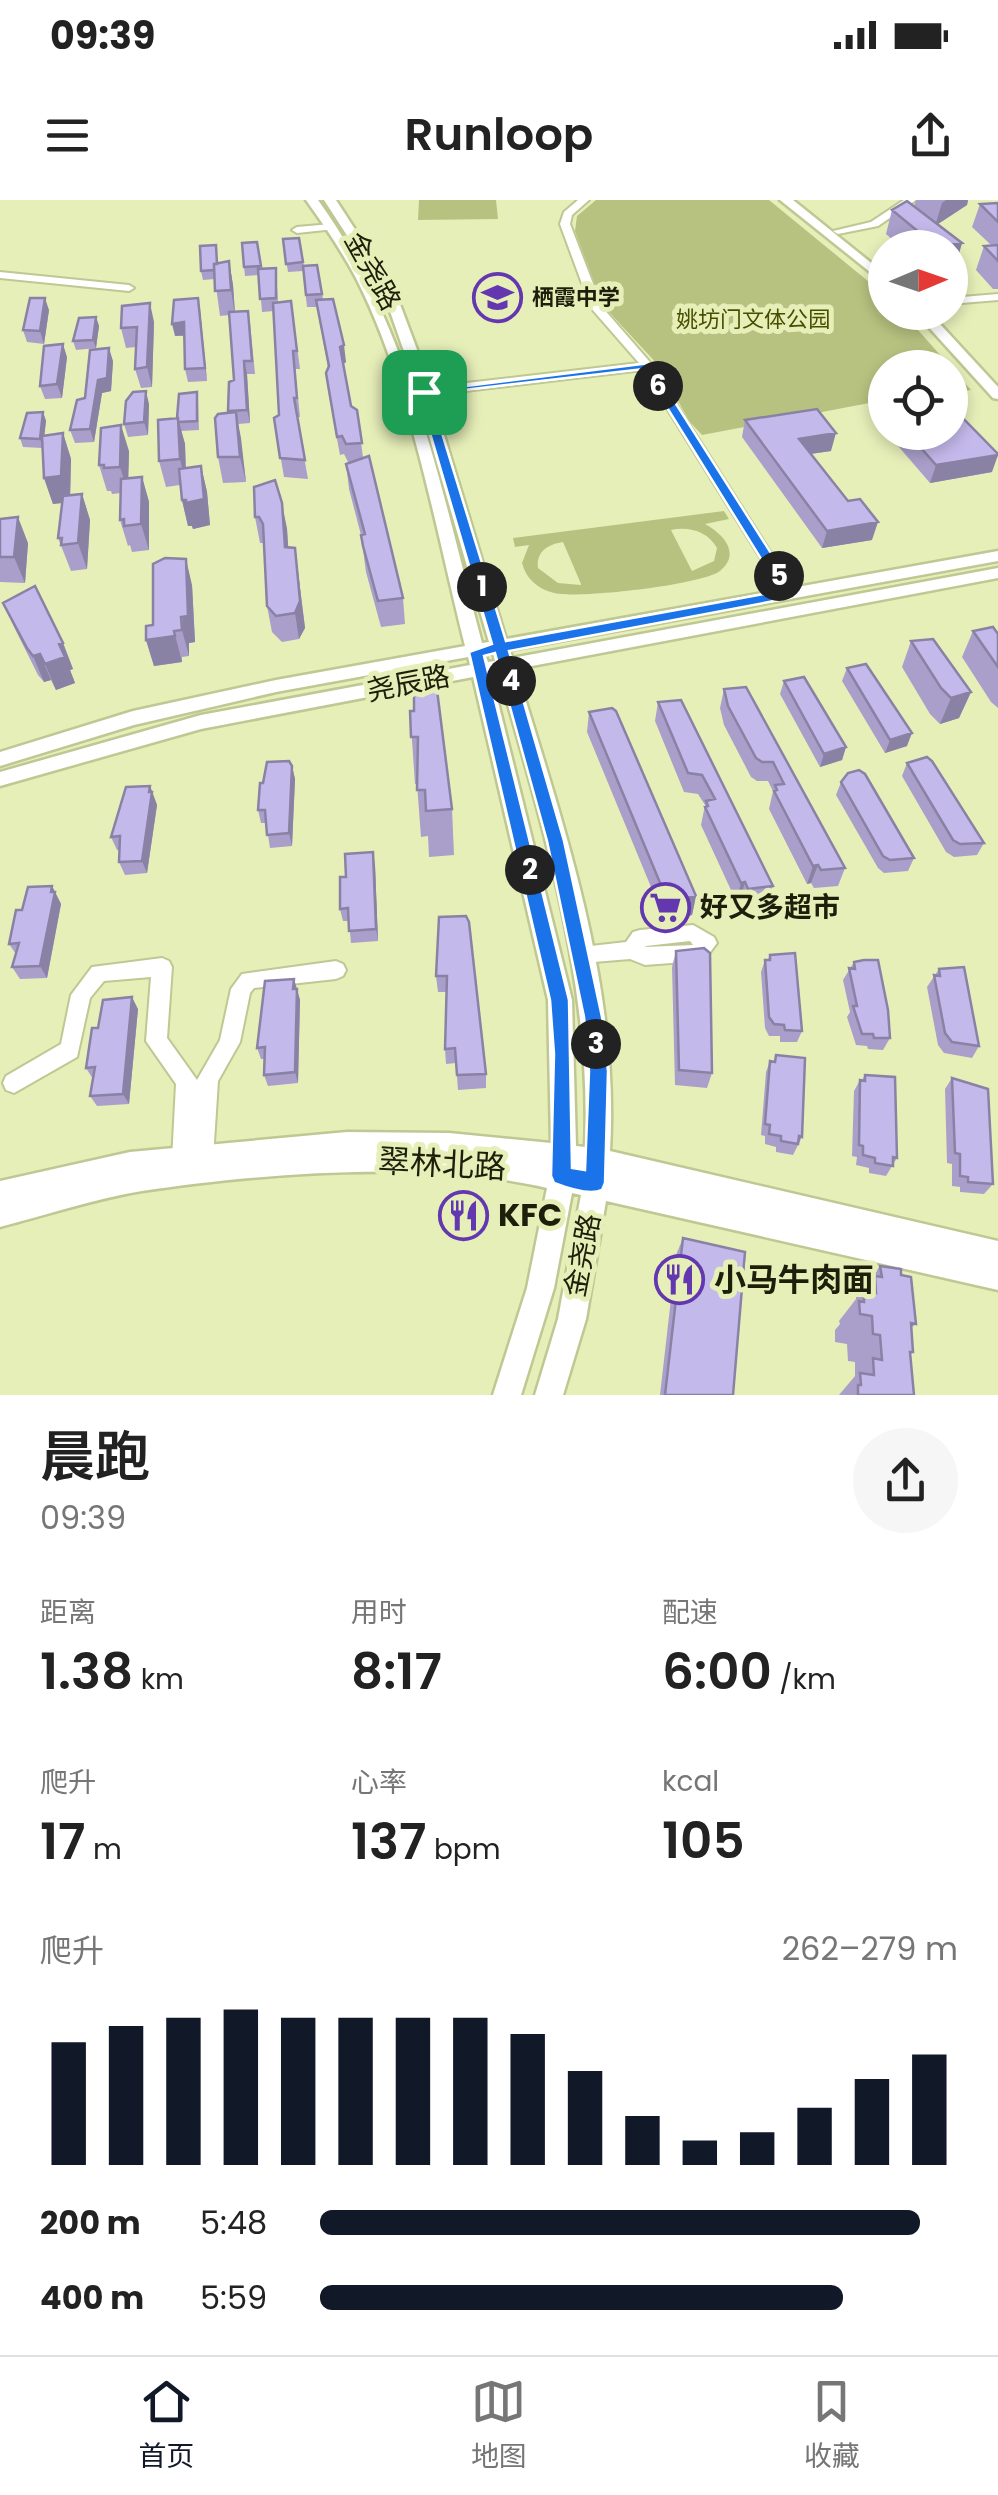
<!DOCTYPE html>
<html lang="zh">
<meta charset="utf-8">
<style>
body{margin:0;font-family:Poppins,"Noto Sans SC",sans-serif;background:#f6f6f6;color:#222;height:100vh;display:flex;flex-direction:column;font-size:38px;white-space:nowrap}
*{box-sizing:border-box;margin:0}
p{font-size:32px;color:#767676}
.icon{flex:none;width:55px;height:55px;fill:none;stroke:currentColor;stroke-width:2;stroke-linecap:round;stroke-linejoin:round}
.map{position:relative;height:1195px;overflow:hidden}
.drawer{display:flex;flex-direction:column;background:#fff;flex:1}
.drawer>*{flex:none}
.needle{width:65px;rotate:88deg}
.fabs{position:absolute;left:868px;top:30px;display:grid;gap:20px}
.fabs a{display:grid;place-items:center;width:100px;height:100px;border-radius:50%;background:#fff;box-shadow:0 5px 15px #0003;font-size:50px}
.pin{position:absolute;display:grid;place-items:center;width:85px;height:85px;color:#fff;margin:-42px;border-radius:20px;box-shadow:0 5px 15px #0006}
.km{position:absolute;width:50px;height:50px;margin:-25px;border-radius:50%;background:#222;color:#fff;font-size:28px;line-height:50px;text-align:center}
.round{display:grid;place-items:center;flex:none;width:105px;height:105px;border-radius:52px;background:#f6f6f6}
.summary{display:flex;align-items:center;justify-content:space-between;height:170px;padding:0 40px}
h1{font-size:55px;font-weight:600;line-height:75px}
.figures{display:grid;grid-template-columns:repeat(3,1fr);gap:15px;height:170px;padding:10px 40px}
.figures div{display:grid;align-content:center}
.figures b{font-size:50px;font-weight:600}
.figures small{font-size:28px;font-weight:400}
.figures p{font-size:28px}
.chart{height:280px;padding:20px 40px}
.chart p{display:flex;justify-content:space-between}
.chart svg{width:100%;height:180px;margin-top:10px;stroke:#111827;stroke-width:6}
ul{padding:0 40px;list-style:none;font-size:32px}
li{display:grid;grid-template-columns:160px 120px 1fr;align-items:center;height:75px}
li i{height:25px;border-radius:12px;background:#111827}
.status{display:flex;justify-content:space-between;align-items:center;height:70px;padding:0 50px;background:#fff;direction:ltr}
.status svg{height:28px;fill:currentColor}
header{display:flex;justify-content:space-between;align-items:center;height:130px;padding:0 40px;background:#fff;font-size:45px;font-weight:600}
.menu{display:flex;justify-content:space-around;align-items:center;height:140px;border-top:2px solid #e0e0e0;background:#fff;font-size:28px;color:#767676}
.menu a{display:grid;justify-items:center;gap:5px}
.menu .on{color:#111827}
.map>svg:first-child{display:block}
</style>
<div class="status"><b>09:39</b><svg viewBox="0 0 49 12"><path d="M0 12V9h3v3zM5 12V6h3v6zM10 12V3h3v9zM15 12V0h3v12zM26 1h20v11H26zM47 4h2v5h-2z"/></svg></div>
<header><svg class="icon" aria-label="menu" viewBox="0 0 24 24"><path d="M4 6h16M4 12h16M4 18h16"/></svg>Runloop<svg class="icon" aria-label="share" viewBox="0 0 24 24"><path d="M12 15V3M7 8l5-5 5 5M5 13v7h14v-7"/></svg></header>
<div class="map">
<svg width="998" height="1195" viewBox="0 0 998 1195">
<rect width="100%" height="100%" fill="#e7efb9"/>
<path fill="#b8c280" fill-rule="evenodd" d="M419,0H496L498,19L418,20Z
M596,0H769L885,95V112L903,113L971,190L950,193V168H885V200L702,235L689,221L659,166L609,112L598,93L575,31L577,16Z
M724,311L729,319L705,324C722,333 742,353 720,371C702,385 577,399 554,393C538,389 526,379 522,363L529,345L515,347L513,338ZM671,330C688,326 708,331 717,348L714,361L692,371ZM563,342L581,384V385L558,383L538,368C536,351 549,344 563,342Z"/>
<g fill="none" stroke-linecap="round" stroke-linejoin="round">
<defs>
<path id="minor" d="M578,0H589L572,15L570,24L602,107L649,161L797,394L795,397H785L643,170L423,196L417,192L423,188L639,163L591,108L560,24L564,12Z
M904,0H916L878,26L838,34L833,31L871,22Z
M331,24L335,25V29L297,33L292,30L297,27Z
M0,72L129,85L134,88L129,91L0,78Z
M998,94V100L950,104V98Z
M693,725L714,737L717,743L705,759L698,761L645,765L630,759L582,763L575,761L572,755L575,749L582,747L626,742L633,732L640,730ZM690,741L693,745L645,747L646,746Z
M162,758L169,761L172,767L167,838L197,880L220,840L231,789L242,774L336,761L343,764L346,770L343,776L336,779L254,788L250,793L240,842L218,881L213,958L210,966L202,969L193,963L191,968L183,971L175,968L172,960L176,884L146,841L151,777L104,781L90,798L77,857L14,893L6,890L3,883L6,876L61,844L71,795L92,767Z"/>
<path id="major" d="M306,0H318C412,130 441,290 482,443L489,442L408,163L383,91L324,0H336L395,91L422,163L506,439L998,351V361L510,450L512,458L998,368V378L516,469C563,624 620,787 610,951L998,1041V1090L606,1001L586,1119L563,1195H535L558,1119L581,995L572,993L554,1088L521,1195H493L527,1088L547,988C427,960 264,973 142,991C94,999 46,1015 0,1027V981L130,952L347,932L449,933L551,943L548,800L473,477L201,529L0,586V572L201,515L470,465L468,457L276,492L134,525L0,566V552L133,511L276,480L465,446C435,327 411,186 356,78C341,50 324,25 306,0ZM493,453L495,461L488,462L485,454ZM499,473C543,627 592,784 585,947L576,946L572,800L491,474Z
M780,0H793L885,74V84Z
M915,112H929L998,187V199L993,198Z"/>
</defs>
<use href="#minor" stroke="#bfc792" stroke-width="4"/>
<use href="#major" stroke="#bfc792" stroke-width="5"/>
<use href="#minor" fill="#fff" fill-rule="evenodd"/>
<use href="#major" fill="#fff" fill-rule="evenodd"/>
</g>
<path fill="#a99fca" d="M916,0H968L967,5L938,24L962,43L955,67L950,68V48H902L886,34L892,10L907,1L914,6Z
M998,3V89H993L976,70L984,46L991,45L972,27L980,4Z
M299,38L304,66L317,65L323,99L346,162L343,164L351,206L357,210L363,258L403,398L405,424L381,427L366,372L361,335L349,289L346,264L348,262L344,254L340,255L328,190L326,173L328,167L317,107H307L303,71L288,72L283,39Z
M257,42L261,69L276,68L278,102L291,101L300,169H295L300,217H297L308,279L284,277L274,218L279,215L274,111L262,112L259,75L245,76L244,67Z
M229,61L233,85L235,112L250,123L255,174H247L250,223L238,224L246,282L223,283L218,257L234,180L230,115L220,116L215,79L203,80L201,71L218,63Z
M49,110L44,144L27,142L23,130Z
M200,110L207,181L188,182L185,169V136H175Z
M96,117L99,126L96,148L76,150L73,141Z
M154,122L152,187L141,188L135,169L136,147L126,148L121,128Z
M67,157L62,198L45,199L40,186Z
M113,161L111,191L102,193L94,242L75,243L70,230L85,198Z
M197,192L198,201L199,230L181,231L185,244L186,268L201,266L207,292L210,325L193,329L192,326H188L182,300L180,285L166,287L159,261L177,218Z
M885,196V231L871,215L876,198Z
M149,204L148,235L128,237L124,224Z
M43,212L46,221L44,236L63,233L71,259L70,296L82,294L90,320L87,369L71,371L58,338L62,303L53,304L44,278L42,248L23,247L20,238Z
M745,220L831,251L811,254L872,340L822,348L742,237Z
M886,232H950L992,272L930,283Z
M129,251L128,278L142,277L149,302V350L132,352L130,345L128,346L120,320L121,293L112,294L111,291H107L99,265Z
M275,280L287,329L288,348H295L305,428L299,439L282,442L272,432L267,406L264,343H260L255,317Z
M0,319L28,343L25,383L0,382Z
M192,385L195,442L189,443V456L182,457V462L154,466L146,440L153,425Z
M3,403L63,443L73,469L70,470L75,483L56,490L51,480L44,482L38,475L15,429Z
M973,431L998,434V508L991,502L962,457Z
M911,441L971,492L959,518L940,524L930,514L902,467Z
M847,468L907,546L885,553L842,481Z
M784,481L846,547L842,560L820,567L780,494Z
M724,489L845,668L838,686L814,688L811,683L807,684L769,609L773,591L768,581H757L751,577L724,525L720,508Z
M658,502L773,686L767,704L743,706L740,700L736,701L701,625L705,605L698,594L684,592L655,521Z
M410,511L452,609L454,655L429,657L428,636L421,637L417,584H415Z
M589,512L696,696L692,715L665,721L587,532Z
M907,563L984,643L977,655L954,657L946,652L902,576Z
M292,566L295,579L292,646L270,648L266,623H261L258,610L263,583Z
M841,582L914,658L908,671L884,673L878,668L836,595Z
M150,586L157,605L147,673L125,675L119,662L120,650H117L111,637Z
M375,665L378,741L351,743L349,721H343L340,709L346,677Z
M52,686L61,704L47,778L20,779L12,767L16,754L9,744L22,710Z
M439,717L486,874V888L458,890L456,863L446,864L445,849L446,792H438L436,776Z
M676,751L712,873L707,888L675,885L672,767Z
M770,755L802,831L797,842H780V836H769L765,828L761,772L765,760H768Z
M854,762L890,838L883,850L868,849L867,846L856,845L847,817L850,812L843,780Z
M939,769L979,846L972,858L944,853L938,845L927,787Z
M294,779L300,800L298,883L268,886L264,875L265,859H261L257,848Z
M138,809L129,904L97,906L90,896L93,879L86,868L98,828Z
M776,855L802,937L793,955L776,952V947L765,944V936L761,935L766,872L770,861H774Z
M865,875L897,958L886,976L869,973V968L856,965L857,957L852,956L854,891L860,880H862Z
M952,878L993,984L984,994L960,992V987L952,986V964L947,963L945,889Z
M683,1038L733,1195H660L676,1055Z
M880,1066L901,1075L916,1124L911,1128L913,1152L910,1155L914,1195H839L855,1176V1162L848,1161L847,1144L835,1142V1130L840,1124L839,1121L856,1099V1097Z"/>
<path fill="#8982a4" d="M946,0H968L967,5L935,26L942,3Z
M962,43L955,67L950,68V48H937Z
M229,61L233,85L235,115L231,90Z
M45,98L49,110L44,144L40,131Z
M198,98L200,110L207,181L205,168Z
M150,103L154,122L152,187L147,167Z
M96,117L99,126L96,148L93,140Z
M184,122L187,135L175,136L172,124Z
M63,144L67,157L62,198L57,184Z
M344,145L346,162L342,165L340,147Z
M109,148L113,161L111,191L102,193L94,242L90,229L98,180Z
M244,161L247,174L250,223L247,210Z
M146,191L149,204L148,235L144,222Z
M43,212L46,221L43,248L40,239Z
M236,212L241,238L246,282L240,257Z
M178,218L185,244L186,285L180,259Z
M121,225L129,251L128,292L120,267Z
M63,233L71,259L70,302L53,304L44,278Z
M836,233L831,251L795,256L799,239Z
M998,255L992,272L930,283L936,265Z
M201,266L207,292L210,325L193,329L192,326H188L182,300Z
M142,277L149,302V350L141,324Z
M82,294L90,320L87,369L78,343Z
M282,303L287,329L290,373L285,347Z
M18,317L28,343L25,383L14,357Z
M878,322L872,340L822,348L827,331Z
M295,348L305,428L299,439L295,413Z
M186,359L192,385L195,442L189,443V456L182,430Z
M174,431L182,462L154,466L146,440Z
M63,443L73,469L70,470L75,483L56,490L45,464L59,444Z
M40,454L51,480L44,482L33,456Z
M971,492L959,518L940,524L951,498Z
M912,533L907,546L885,553L890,540Z
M846,547L842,560L820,567L824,554Z
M292,566L295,579L292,646L289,633Z
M150,586L157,605L147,673L142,661Z
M373,652L375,665L378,741L376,729Z
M818,665L811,683L807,684L813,666Z
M745,682L740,700L736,701L741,683Z
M52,686L61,704L47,778L40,766Z
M696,696L692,715L665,721L668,702Z
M294,779L300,800L298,883L295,872Z
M132,797L138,809L129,904L123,894Z"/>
<path fill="#c4b9eb" stroke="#8982a4" stroke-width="2.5" d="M907,1L962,43L937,47L892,10Z
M998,3V22L980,4Z
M299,38L303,62L286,64L283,39Z
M257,42L261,66L244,67L242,43Z
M216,45L217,64H214V70L201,71L200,46Z
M998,45V61L984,46Z
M229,61L231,90L215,91L214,64Z
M317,65L322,94L306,95L303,66Z
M276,68V98L260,99L258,69Z
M30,98H45L40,131L23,130Z
M198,98L205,168L185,169L184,122L172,124L174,100Z
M333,99L344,145L340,147L351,206L357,210L362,243L346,244L342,236L337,237L326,173L329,166L316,100Z
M291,101L297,151H293L297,198H294L305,260L280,258L274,218L279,215L273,103Z
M150,103L147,167L135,169L137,127L121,128L122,106Z
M248,111L252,161H244L247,210L228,211L229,182L234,180L229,112Z
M96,117L93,140L73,141L79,118Z
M63,144L57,184L40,186L44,146Z
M109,148L107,178L98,180L90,229L70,230L77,200L85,198L90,150Z
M146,191L144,222L124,224L126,201L133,192Z
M197,192V221L179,222L177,218L179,194Z
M885,196V208L876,198Z
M950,205L998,254V255L936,265L907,232H950Z
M817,209L836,233L799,239L848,301L860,299L878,322L827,331L745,220Z
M43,212L40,239L20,238L27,213Z
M236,212L240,257H218L215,218L218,214Z
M178,218L180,259L159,261L158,220Z
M121,225L120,267L104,268V265H99L101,228Z
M63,233L61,276L44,278L42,236Z
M369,256L403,398L378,401L363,346L361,335L365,334L346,264Z
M201,266L204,299L186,303V300H182L179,269Z
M142,277L141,324L124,326V319L120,320L121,279Z
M275,280L282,303L285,347L295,348L300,401L295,413L276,416L267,406L263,324L259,317H255L254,287Z
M82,294L78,343L61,345L62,338H58L63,296Z
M18,317L14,357H0V319Z
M165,358L186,359L188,416L181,417L182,430L174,431L175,436L146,440V426L153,425V364Z
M35,386L63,443L59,444L65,457L45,464L40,454L33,456L27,448L3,403Z
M993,427L998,434V467L973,431Z
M933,439L971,492L951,498L941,488L911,441Z
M866,464L912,533L890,540L847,468Z
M804,477L846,547L824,554L784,481Z
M746,487L845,668L821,670L818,665L813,666L774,591L777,590L775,585L784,584L773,562H762L756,558L728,506L724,489Z
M437,490L452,609L426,611L425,590H417L418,537H411L410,511H414V493Z
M681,500L773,686L748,689L745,682L741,683L705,607L708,606L706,601L715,599L702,575L688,573L658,502Z
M612,508L616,511L696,696L668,702L589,512Z
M927,557L932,561L984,643L960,644L953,640L907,563Z
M289,561L292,566L289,633L267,635L265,610H258L260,583H263L267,562Z
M859,570L865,574L914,658L890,660L883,656L841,582L848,573Z
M150,586L149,592H152L142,661L119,662L120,636L111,637L126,587Z
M373,652L376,729L349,731L348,708L340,709V677H346L345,654Z
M52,686L51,692H55L40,766L12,767L19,743L9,744L16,710H22L28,687Z
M466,716L469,722L486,874L457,875L455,848L445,849L447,776H436L439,717Z
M704,748L710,753L712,873L679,870L676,751Z
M795,753L802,831L785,830L784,825L774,824L769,817L765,760H770V755Z
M864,760H878L888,810L890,838H874L873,834H862L853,806H857L849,768L855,769L854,762Z
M964,767L979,846L952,842L945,833L934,775L940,776L939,769Z
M294,779L293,789H297L295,872L264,875L265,847L257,848L265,781Z
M132,797L123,894L90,896L95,867L86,868L92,828H98L103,800Z
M776,855L805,858L802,937L799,936L798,944L781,941V936L769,934L770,925L765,924L770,861L775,862Z
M865,875L895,877L897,958L893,957V966L875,963V958L863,955V946L859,945L860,880L865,881Z
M952,878L988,889L993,984L968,982V977L960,976V954L955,953Z
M683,1038L745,1052L733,1195H665Z
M880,1066L901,1069V1075L911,1077L916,1124L911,1123L913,1152H910L914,1195H858V1185H861L860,1173L874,1175L873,1158L882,1160L880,1135L873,1134L872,1116L860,1114L859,1101L864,1102V1091L876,1093L875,1076L882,1077Z"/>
<path fill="#1a73e8" stroke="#fff" stroke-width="2.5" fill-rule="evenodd" d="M650,163L797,394L790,398L509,451L564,641L602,817L608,871L605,983L602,990C589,996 567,988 554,983L551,976L554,854L550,800L469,452L492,444L418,192ZM643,169L781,391L506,441L430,194ZM495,453L547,641L584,817L589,871L585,970L572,968L569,800L484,456Z"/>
<defs>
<symbol id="school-ring" viewBox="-11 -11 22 22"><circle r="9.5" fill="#e7efb9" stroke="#6237af" stroke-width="1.5"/><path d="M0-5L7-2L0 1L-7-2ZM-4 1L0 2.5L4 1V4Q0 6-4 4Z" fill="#6237af"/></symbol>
<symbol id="supermarket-ring" viewBox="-11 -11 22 22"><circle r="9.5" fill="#e7efb9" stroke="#6237af" stroke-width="1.5"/><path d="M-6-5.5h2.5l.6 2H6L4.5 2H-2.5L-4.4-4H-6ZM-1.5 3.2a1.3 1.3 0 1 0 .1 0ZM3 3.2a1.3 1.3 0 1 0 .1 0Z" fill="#6237af"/></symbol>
<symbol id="restaurant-ring" viewBox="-11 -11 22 22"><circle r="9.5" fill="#e7efb9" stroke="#6237af" stroke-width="1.5"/><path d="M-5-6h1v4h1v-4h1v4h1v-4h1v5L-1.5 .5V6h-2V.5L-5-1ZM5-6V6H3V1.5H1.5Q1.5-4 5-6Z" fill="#6237af"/></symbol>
</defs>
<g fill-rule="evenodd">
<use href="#school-ring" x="470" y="70" width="55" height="55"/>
<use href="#supermarket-ring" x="638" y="680" width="55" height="55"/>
<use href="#restaurant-ring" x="436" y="988" width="55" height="55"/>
<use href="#restaurant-ring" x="652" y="1052" width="55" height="55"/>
</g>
<g text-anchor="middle" stroke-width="10" stroke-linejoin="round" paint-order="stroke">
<g font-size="22" font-weight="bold" fill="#1d1f0b" stroke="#e7efb9" text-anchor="start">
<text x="532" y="105">栖霞中学</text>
</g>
<g font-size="22" fill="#494f00" stroke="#e7efb9">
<text x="753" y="127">姚坊门文体公园</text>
</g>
<g font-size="28" fill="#1d1f0b" stroke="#e7efb9">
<text transform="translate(373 71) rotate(61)" y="10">金尧路</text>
<text transform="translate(408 483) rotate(-11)" y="10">尧辰路</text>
<text transform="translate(582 1055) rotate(-79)" y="10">金尧路</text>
</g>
<g font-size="28" font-weight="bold" fill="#1d1f0b" stroke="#e7efb9" text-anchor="start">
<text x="700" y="717">好又多超市</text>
</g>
<g font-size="32" fill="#1d1f0b" stroke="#e7efb9">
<text transform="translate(442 964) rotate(3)" y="11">翠林北路</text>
</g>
<g font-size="32" font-weight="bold" fill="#1d1f0b" stroke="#e7efb9" text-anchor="start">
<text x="498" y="1026">KFC</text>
<text x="714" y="1091">小马牛肉面</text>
</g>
</g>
</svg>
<div class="fabs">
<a><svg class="needle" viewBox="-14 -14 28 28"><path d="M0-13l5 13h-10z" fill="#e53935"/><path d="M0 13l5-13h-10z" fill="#767676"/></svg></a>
<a><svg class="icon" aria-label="locate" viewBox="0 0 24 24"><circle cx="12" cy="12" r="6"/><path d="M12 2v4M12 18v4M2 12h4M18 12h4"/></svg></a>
</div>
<div class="pin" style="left:424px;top:192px;background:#1e9e55"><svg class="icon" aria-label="arrive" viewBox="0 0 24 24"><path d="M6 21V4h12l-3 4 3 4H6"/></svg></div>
<b class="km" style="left:482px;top:387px">1</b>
<b class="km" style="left:530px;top:670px">2</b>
<b class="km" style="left:596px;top:844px">3</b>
<b class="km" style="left:511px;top:481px">4</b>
<b class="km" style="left:779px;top:376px">5</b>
<b class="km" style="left:658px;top:186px">6</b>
</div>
<section class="drawer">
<div class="summary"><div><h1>晨跑</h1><p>09:39</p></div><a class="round"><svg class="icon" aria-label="share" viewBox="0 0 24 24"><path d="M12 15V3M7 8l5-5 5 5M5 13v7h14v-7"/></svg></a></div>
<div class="figures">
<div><p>距离</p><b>1.38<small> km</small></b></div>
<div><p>用时</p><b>8:17</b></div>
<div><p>配速</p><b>6:00<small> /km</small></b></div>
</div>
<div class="figures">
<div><p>爬升</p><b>17<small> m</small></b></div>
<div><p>心率</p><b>137<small> bpm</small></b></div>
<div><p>kcal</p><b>105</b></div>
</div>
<div class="chart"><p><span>爬升</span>262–279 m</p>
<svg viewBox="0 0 160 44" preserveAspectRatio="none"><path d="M5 44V14M15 44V10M25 44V8M35 44V6M45 44V8M55 44V8M65 44V8M75 44V8M85 44V12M95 44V21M105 44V32M115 44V38M125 44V36M135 44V30M145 44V23M155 44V17"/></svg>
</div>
<ul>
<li><b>200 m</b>5:48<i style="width:94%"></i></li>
<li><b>400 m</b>5:59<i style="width:82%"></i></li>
</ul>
</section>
<nav class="menu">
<a class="on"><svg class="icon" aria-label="home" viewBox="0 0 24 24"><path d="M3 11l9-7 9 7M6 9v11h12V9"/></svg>首页</a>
<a><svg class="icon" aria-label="map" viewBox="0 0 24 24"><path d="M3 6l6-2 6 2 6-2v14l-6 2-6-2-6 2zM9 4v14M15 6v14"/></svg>地图</a>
<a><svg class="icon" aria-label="saved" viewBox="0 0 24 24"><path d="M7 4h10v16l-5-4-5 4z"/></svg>收藏</a>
</nav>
